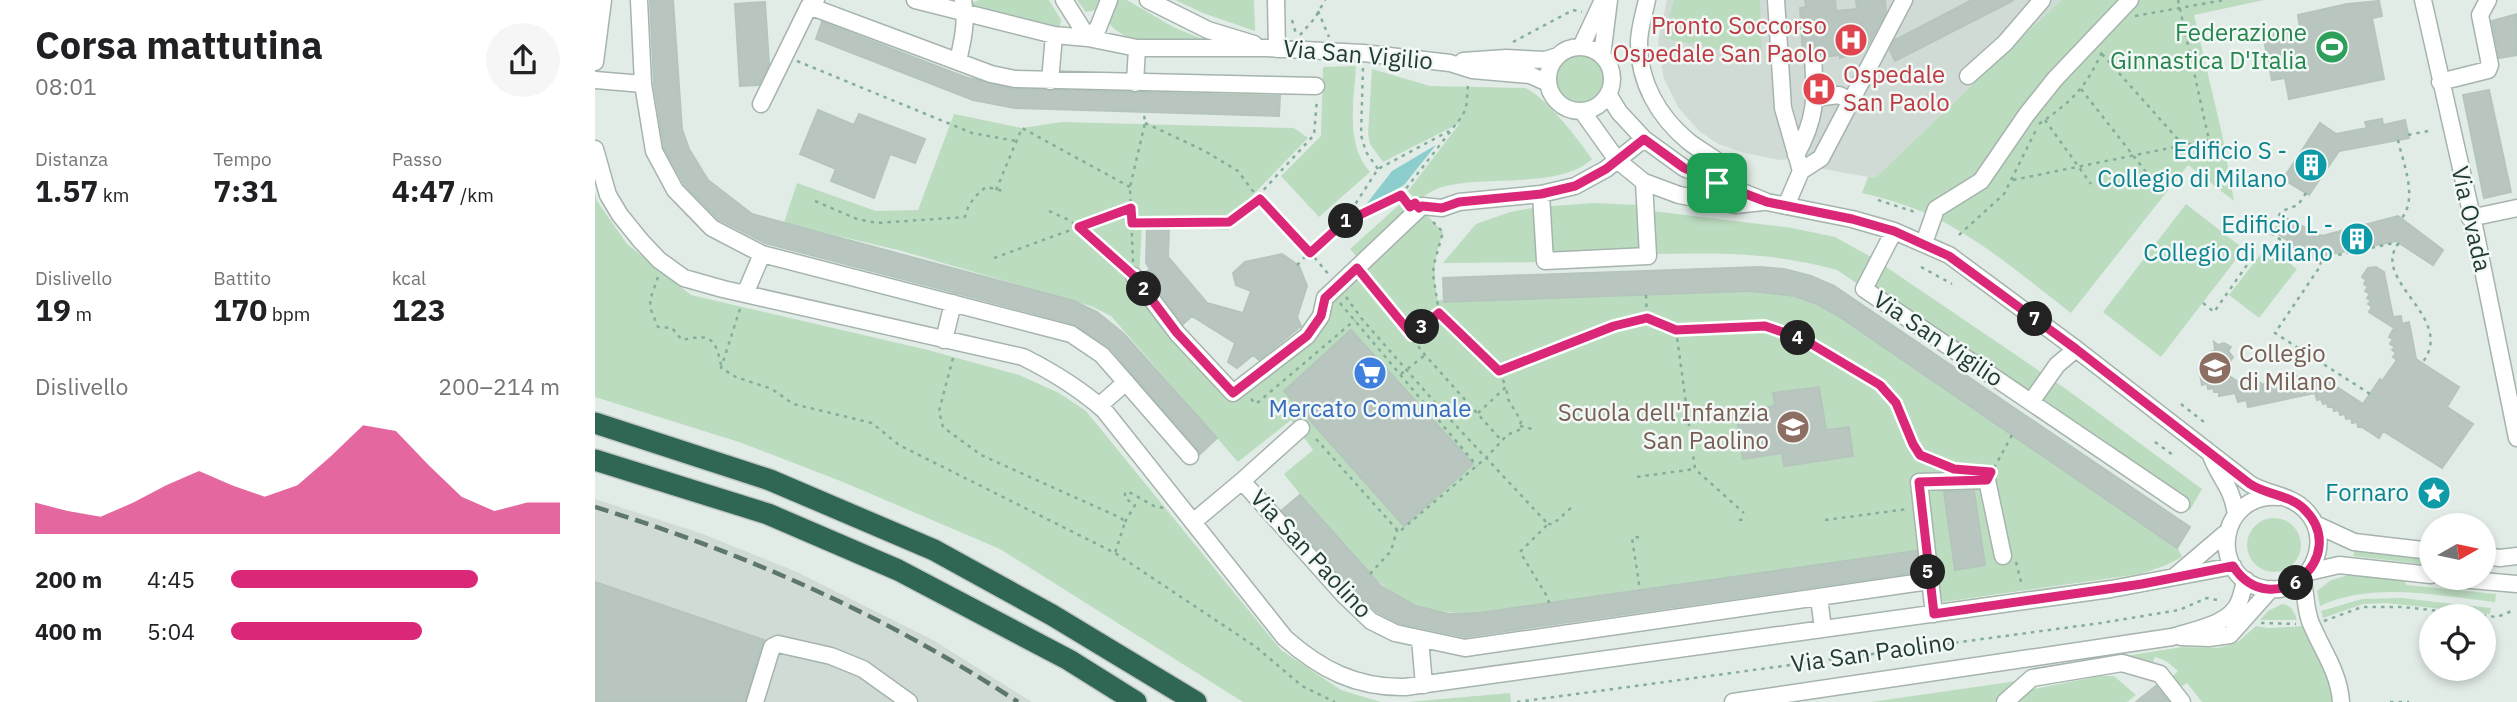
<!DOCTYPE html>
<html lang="it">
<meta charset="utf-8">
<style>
body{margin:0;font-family:"IBM Plex Sans",sans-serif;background:#f6f6f6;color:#202124;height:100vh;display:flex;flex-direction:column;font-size:26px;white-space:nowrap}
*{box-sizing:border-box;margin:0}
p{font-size:23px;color:#757577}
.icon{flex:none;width:38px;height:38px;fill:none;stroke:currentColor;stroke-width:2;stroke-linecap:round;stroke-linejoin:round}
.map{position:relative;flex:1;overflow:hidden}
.drawer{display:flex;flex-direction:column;background:#fff;width:595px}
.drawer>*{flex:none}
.needle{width:46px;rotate:81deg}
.tools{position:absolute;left:1824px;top:513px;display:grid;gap:14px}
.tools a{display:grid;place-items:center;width:77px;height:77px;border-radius:50%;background:#fff;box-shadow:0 4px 10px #0003;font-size:35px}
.pin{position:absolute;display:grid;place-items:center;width:60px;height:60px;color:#fff;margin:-30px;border-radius:14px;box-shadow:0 4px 10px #0006}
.km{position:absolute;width:35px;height:35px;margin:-18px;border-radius:50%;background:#222;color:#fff;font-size:19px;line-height:35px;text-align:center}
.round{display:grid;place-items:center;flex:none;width:74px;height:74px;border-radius:37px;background:#f6f6f6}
.headline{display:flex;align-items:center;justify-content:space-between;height:119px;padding:0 35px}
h1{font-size:38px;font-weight:700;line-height:52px}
.figures{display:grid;grid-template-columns:repeat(3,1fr);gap:10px;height:119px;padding:7px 35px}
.figures div{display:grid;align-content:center}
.figures b{font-size:30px;font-weight:700}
.figures small{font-size:19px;font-weight:400}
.figures p{font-size:19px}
.chart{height:196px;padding:14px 35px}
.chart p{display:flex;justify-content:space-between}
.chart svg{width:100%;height:126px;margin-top:7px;fill:#db2777;opacity:.7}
ul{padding:0 35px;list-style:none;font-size:23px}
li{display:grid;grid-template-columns:112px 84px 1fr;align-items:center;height:52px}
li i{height:18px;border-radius:9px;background:#db2777}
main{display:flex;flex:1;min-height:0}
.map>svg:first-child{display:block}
</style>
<main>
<section class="drawer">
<div class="headline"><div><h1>Corsa mattutina</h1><p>08:01</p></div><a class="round"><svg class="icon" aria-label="share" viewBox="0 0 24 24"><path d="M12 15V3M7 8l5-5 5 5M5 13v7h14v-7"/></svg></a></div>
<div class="figures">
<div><p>Distanza</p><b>1.57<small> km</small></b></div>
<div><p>Tempo</p><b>7:31</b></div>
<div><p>Passo</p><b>4:47<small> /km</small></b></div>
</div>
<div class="figures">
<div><p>Dislivello</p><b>19<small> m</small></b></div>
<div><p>Battito</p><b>170<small> bpm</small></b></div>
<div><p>kcal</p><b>123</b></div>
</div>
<div class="chart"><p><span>Dislivello</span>200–214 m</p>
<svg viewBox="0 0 160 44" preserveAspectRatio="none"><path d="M0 44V33L10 36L20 38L30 33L40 27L50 22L60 27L70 31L80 27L90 17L100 6L110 8L120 20L130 31L140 36L150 33L160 33V44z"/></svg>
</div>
<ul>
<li><b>200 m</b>4:45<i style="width:75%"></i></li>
<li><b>400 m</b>5:04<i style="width:58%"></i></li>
</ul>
</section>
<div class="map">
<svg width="1922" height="702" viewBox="0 0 1922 702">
<rect width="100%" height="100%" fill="#e2ece6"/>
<path fill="#d0dbd5" d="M1072,0H1466L1280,178L1222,168L1198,159L1185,160L1150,153L1123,144L1104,131L1083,107L1069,79L1063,41Z
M0,499L108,534L202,572L338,640L437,702H0Z"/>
<path fill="#bcdcc0" d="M384,0H454L466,20L465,27L376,7L378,2Z
M482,0H506L501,10L491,12Z
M521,0H532L578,27L612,41C579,42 536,51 513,22Z
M580,0H659L660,31L608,13Z
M1079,0H1165L1167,58L1068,38Z
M1466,0H1669L1599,15L1627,134L1639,201L1593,165L1476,313C1432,279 1389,242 1339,217C1316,206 1292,199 1267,193L1273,177L1280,178Z
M959 78a26 26 0 1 1 52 0a26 26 0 1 1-52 0Z
M761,66C759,101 750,144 775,172L724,217L686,176L726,136L728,67Z
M777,69L835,86L930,88C951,97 983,139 997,159C964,190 888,174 844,188C836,191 828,197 821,201L813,191L865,123L788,162L775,144L773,134Z
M359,114L427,128L466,122L699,128L713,138L655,198L660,205L633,230L547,225L544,278L638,393L712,336L730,298L825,208L848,232C839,261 837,270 843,300L1155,289L1200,295L1231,307L1582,547L1587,557L1569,566L1545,574L1348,602L1325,575L1321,551L884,613C812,615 789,591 744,540C725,518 707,497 689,474L718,450L696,420L643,462L516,316L496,306L307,251L189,223L202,183L281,211L323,210Z
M0,193L2,201L32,244L96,295L333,350L424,375L464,393L491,411L686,650L746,690L786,702H648L405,549L248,482L144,442L0,397Z
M999,203L1044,205L1045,255L957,262L956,206Z
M805,204L814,214L764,259L755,249Z
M1591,204L1649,249L1566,357L1508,312Z
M942,207L943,262L848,263L881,224L915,212Z
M1058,211L1197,228L1240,237L1278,258L1471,389L1607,489L1595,510L1242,270C1177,252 1127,253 1060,254Z
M1672,246L1702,269L1664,318L1634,295Z
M1652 545a27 27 0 1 1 54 0a27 27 0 1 1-54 0Z
M1760,548L1836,557V565L1758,556Z
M1753,575L1807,578L1812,585L1901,594L1900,602C1843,596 1779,581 1725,606L1722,591L1736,580Z
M1806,598L1896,608L1895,614L1791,603L1768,604L1728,618L1726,611L1767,599Z
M1687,604C1697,606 1699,611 1702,620H1665L1673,611Z
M1661,626L1673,628L1712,626L1736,677L1741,702H1607L1592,683L1585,687L1577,677L1583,671L1571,661L1560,657L1557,665L1518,658L1587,647L1622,648L1635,645L1644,641Z
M1505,676H1519L1541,695L1532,702H1276L1429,680L1439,689Z
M915,693L916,702H813Z"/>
<path fill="#8ccdce" d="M841,145L809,185L766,211L797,171Z"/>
<path fill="#b8c6bf" stroke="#b5c5bc" stroke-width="2" d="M55,0H78L87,129L94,149L113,180L157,214L479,301L502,312L528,333L622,438L605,454L515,348L479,324L170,243L123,219L89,184L69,148L59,85Z
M1210,0H1240L1241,11L1262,9L1261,0H1290L1291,12L1272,47L1265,52L1245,58V55L1228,57L1223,50L1217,49L1212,51L1208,58L1205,8L1211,7Z
M1377,0H1419L1300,61L1295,50L1300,40Z
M1784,1L1787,16L1777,18L1789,79L1694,99L1690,78L1677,80L1668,35L1705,28L1703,15L1752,4Z
M170,2L174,64L164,85L145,86L140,4Z
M1922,14V55L1904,58L1897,21Z
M227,22L370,77L418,89L685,96L684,116L420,108L378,100L221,39Z
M1894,90L1916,192L1889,198L1868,95Z
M223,110L259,125L264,114L330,139L320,163L295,154L279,198L236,181L241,169L205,154Z
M1787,119L1788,125L1810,120L1814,138L1744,151L1714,195L1688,179L1725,123L1741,134L1772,128L1770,122Z
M1803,216L1848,250L1838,265L1801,241L1718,258L1679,231L1689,217L1727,236Z
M552,227L574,228L573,257L612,303L648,313L656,291L641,285L638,273L650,262L687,254L704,266L712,286L702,317L706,326L664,360L658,355L642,368L633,362L640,343L597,316L588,324L550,273L555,269L551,263Z
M1165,267L1189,269L1216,276L1239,286L1595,527L1582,548L1242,315L1222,304L1200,296L1155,291L849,302L848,278Z
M1781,267L1789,272L1798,317L1806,316L1807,324L1814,322L1821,359L1864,387L1852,407L1878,424L1847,468L1788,431L1784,438L1767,427H1763L1762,422L1757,423L1756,418L1751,419L1750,414L1745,415L1744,410L1739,411L1738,407H1733L1732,403L1728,404L1726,399L1722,400L1720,393L1653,407L1651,400L1643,402L1640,393L1624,396V392H1619L1618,388L1613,389L1612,383L1607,385L1604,369L1609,368L1608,363L1612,362V357H1617L1616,352L1620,350L1619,342L1623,345L1629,343L1636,347L1633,351L1638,357L1628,372L1654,389L1658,384L1661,386L1664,382L1668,385L1672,381L1676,383L1678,379L1683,382L1685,378L1690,380L1692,376L1697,379L1700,375L1711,382L1715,377L1721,381L1725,376L1768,404L1785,379L1787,381L1802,360L1798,357L1801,353L1797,350L1800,347L1795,344L1798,339L1794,337L1799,328L1774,312L1777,307L1773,304L1776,301L1772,298L1775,294L1770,291L1773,287L1769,284L1771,280L1767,277L1773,268Z
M756,330L878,464L809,526L689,391Z
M1224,387L1231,430L1254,427L1258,456L1189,466L1187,453L1148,459L1141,412L1180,406L1178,393Z
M1379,491L1390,565L1360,570L1349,492Z
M705,495L786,586L821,606L854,614L884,613L1321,551L1324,572L870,637L803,623L782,612L756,587L687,510Z
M0,582L169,640L150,702H0Z
M1561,686L1574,702H1541Z"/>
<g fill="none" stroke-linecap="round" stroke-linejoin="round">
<defs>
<path id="minor" d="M44,0L48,84L59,151L80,190L117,228L167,254L476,334L507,355L595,456
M320,0L459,35L493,38L542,48H671L768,53L855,63L877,70L935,75L953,83
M469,0L493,38
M553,0L613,30L659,44
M681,0L682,49
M1052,0C1049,14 1044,29 1044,43C1044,82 1063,116 1093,141C1101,148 1124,160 1127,166L1122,183
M1181,0L1188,108L1206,171L1191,206
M1828,0L1880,230L1922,438
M214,6L396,74L420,79L721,86
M493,38L503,28L514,0
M986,47L1008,0
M953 79a32 32 0 1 1 64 0a32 32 0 1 1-64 0Z
M1007,56L1014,0
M363,61C368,39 372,22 368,0
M868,61L911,58L950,60L963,56
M0,62L8,0
M1373,76L1410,43L1447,0
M0,80L48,84
M455,81L459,35
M1845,82L1893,70L1895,65L1885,15L1893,0
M540,83L542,48
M1013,94L1024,112L1049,139L1089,168L1172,202L1257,219L1299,231L1354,255L1481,349L1655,484C1673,495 1698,495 1712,512C1740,543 1713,595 1671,589C1612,579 1622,492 1684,497
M1220,98L1244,95L1256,101
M166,104L214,6L221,0
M987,111L1022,160L1049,182L1084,195L1140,205L1168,202
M0,149L13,195L25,215L46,241L64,260L89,278L128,289L428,357C458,372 484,388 509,410L690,638C725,669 761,688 810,687L1516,589L1638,566
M1201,155C1221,119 1221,99 1218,59
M1206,171L1226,158L1309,0
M946,194L950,261L1053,256L1049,182
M1875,218L1922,208
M1299,231L1269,289L1586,504
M1329,243L1341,209L1386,181L1432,114L1460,79L1535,0
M539,276L582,333L638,393L712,336L726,316L730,298L827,206L847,208L864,202L946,194L980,186L1011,169L1049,139
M150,294L167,254
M349,340L358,303
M1436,402L1462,365L1481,349
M504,406L531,382
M1615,453C1624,479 1637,485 1641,515
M647,481L748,594L776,621L800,633L870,648L1334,581
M598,522L647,481L706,428
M1720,524L1759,542L1836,551
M1888,556L1905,558L1922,556
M1714,572L1744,565L1836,575
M1579,577L1633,531
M1707,578C1711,592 1710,607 1715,621C1726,649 1744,671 1746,702
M1853,578L1922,584
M1224,597L1228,629
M1339,614L1324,482L1392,480L1408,556
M1586,637L1614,638L1635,635L1676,589
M825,639L829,685
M160,702L177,647L183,644L236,656L268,669L314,702
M1138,702L1577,637C1598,630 1635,625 1644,602C1647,595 1648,587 1651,580
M1410,702L1437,678L1527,663L1565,674L1587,702"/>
<path id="highway" d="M0,423L175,480L339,550L457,615L601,702
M0,460L173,514L303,570L474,660L541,702"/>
</defs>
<use href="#minor" stroke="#a5b4ac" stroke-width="19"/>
<use href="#highway" stroke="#c1c8c6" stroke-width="24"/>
<path stroke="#84ae9b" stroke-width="2.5" stroke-dasharray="3.5 5" stroke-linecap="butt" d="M723,11L734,37
M1540,16L1629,0
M697,20L701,34
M705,35L720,18L730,0
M918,42L978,10L987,12
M1507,54L1588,145
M202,61L377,133L421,141
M768,68L766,135L771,152L783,169
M1486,89L1555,177
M1450,120L1496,184
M550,123L608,150L643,171L657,190L715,252L748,223L783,169L854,131
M1444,124C1477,101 1490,89 1507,52
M1813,135L1838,130
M1803,140C1808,163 1823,197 1807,218
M1418,180L1614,140L1583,0
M401,190L427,128L535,187
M1711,193L1703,205L1687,211L1673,231L1715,260L1724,259
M806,195L865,119L871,109L873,85
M663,196L719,135L722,99
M1283,200L1320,212
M220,201L262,219L282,223L370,217C373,203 380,196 391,187L409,191
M454,211L476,221L529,267
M838,222L848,232L839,264L838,274L844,313L904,371L1019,326L1052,318L1081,330L1170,326L1208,339L1285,385L1301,403L1317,444L1325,455L1351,465
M537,223L634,222L665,199
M748,223L806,195L811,202
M1364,235L1409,194L1441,130
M1804,243C1773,280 1863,318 1827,363
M399,258L536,208
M538,262L535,187L550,123L549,113
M702,265L715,252L735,276
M1326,267L1357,284
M63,277L55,300L56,310L63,327L77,328L87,340C114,334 120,336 126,365
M771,279L830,355L907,441
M1051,295L1052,318
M751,297L767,319L850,414L953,524L925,552L953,598L954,603
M745,303L882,466
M1608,303L1619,312L1659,255
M145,309L126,368L141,377L177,389L198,404L277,423L304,445L520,553L661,647L707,686L740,702
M1081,330L1100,469L1149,513
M817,335L844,313
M358,358L344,411L348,427L386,455L526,518L530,522L520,553
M806,374L830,355
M1775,394L1680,333L1726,265L1724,259L1799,243L1802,245
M656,399L661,404L760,320
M1586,404L1609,422
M883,413L911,387L904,371
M925,426L937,429
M721,439L804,532L891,458L912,435L924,430L926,421L913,399L911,387
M1560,442L1578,455
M1399,468L1417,435
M1042,477L1100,469
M1144,520L1150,519
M1230,520L1313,509
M530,522L540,505L530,498V492H534L559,506L569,508
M953,524H958L976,508
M1044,537L1037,538L1045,590
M1421,562L1427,586
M775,574L796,551L802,530
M1729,621L1767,607H1807L1902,617L1919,610
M1666,623L1701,624
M922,702L1506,623L1584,610L1612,598L1627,601
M1795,702H1814"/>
<use href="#minor" stroke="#fff" stroke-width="16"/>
<use href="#highway" stroke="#306754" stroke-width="21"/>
<path stroke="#5d776d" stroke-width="4.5" stroke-dasharray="14 7" stroke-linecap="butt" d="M0,507C150,553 292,616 423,702"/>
</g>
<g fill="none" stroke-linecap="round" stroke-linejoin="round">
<defs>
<path id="route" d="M1049,139L1089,168L1122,183L1172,202L1257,219L1299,231L1354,256L1481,349L1655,484C1672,495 1695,495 1709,509C1758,556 1677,626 1638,566L1547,584L1339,614L1324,482L1392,480L1396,472L1359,469L1325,455L1318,444L1301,403L1285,385L1208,339L1170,326L1081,330L1052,318L1019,326L904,371L844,313L817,335L762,268L730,298L726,316L712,336L638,393L582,333L539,276L484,227L536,208L537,223L634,222L665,199L715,253L748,223L806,195L815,207L820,203L824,208L827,206L847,208L864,202L946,194L980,186L1011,169Z"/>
</defs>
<use href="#route" stroke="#fff" stroke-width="14"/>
<use href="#route" stroke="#db2777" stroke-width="9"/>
</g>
<defs>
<symbol id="hospital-disc" viewBox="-11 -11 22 22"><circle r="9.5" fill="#e0444e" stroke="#f2f8f5"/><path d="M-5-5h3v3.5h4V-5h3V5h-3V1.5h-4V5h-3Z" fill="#fff"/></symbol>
<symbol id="stadium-disc" viewBox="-11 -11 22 22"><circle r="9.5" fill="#2e9e5b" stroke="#f2f8f5"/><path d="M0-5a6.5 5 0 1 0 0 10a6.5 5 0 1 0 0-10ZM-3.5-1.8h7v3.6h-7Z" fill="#fff"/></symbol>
<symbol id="building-disc" viewBox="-11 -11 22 22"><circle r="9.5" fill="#0f9aa8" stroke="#f2f8f5"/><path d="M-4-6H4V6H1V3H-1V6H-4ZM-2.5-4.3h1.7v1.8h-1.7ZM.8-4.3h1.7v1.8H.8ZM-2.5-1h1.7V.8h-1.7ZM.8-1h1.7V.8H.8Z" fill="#fff"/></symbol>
<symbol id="school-disc" viewBox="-11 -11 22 22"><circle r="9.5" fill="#8d6e63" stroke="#f2f8f5"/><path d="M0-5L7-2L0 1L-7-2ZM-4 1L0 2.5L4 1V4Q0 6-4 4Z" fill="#fff"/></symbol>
<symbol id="supermarket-disc" viewBox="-11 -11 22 22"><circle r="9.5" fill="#3f7fe0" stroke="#f2f8f5"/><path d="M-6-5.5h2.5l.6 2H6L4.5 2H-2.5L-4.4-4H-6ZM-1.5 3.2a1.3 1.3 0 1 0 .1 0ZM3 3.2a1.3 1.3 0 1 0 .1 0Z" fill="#fff"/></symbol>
<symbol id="sight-disc" viewBox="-11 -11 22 22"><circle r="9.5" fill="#0f9aa8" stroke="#f2f8f5"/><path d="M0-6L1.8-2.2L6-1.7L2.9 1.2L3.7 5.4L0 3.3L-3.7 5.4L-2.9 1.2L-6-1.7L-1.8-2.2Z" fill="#fff"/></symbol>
</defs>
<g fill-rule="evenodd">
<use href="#hospital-disc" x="1237" y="21" width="38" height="38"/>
<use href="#stadium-disc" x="1718" y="28" width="38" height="38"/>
<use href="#hospital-disc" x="1205" y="70" width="38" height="38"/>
<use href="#building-disc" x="1697" y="146" width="38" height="38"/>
<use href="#building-disc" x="1743" y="220" width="38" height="38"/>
<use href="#school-disc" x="1601" y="349" width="38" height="38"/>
<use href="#supermarket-disc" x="756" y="354" width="38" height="38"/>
<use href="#school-disc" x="1179" y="408" width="38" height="38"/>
<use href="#sight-disc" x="1820" y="474" width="38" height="38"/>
</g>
<g text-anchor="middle" stroke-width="5" stroke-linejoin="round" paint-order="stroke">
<g font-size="24" fill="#be3a42" stroke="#f2f8f5" text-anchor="end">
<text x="1232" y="34">Pronto Soccorso<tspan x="1232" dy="28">Ospedale San Paolo</tspan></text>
<text x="1248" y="83" text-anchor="start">Ospedale<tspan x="1248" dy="28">San Paolo</tspan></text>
</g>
<g font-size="24" fill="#27864d" stroke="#f2f8f5" text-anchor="end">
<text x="1712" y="41">Federazione<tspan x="1712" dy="28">Ginnastica D'Italia</tspan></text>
</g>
<g font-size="24" fill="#233c32" stroke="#f2f8f5">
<text transform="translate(763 55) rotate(5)" y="8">Via San Vigilio</text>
<text transform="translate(1876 219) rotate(77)" y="8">Via Ovada</text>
<text transform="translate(1343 339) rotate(34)" y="8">Via San Vigilio</text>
<text transform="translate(716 554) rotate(47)" y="8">Via San Paolino</text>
<text transform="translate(1278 653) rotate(-8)" y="8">Via San Paolino</text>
</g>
<g font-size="24" fill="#0d838f" stroke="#f2f8f5" text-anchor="end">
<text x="1692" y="159">Edificio S -<tspan x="1692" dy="28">Collegio di Milano</tspan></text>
<text x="1738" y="233">Edificio L -<tspan x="1738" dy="28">Collegio di Milano</tspan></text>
<text x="1814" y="501">Fornaro</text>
</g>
<g font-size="24" fill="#785e54" stroke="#f2f8f5" text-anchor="start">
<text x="1644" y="362">Collegio<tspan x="1644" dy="28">di Milano</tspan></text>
<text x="1174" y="421" text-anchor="end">Scuola dell'Infanzia<tspan x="1174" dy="28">San Paolino</tspan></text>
</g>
<g font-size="24" fill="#366cbe" stroke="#f2f8f5">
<text x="775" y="417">Mercato Comunale</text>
</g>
</g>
</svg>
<div class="tools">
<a><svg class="needle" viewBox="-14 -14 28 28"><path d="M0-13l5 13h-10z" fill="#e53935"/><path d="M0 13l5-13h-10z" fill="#757577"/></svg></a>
<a><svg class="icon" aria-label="locate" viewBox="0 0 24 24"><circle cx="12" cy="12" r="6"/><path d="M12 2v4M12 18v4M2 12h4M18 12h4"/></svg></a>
</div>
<div class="pin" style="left:1122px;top:183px;background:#1e9e55"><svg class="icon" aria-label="arrive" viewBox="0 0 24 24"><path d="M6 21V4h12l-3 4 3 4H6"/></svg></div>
<b class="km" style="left:751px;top:221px">1</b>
<b class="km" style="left:549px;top:289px">2</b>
<b class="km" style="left:827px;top:327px">3</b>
<b class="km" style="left:1203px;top:338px">4</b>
<b class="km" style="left:1333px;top:572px">5</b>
<b class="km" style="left:1701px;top:583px">6</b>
<b class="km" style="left:1440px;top:319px">7</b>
</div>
</main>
